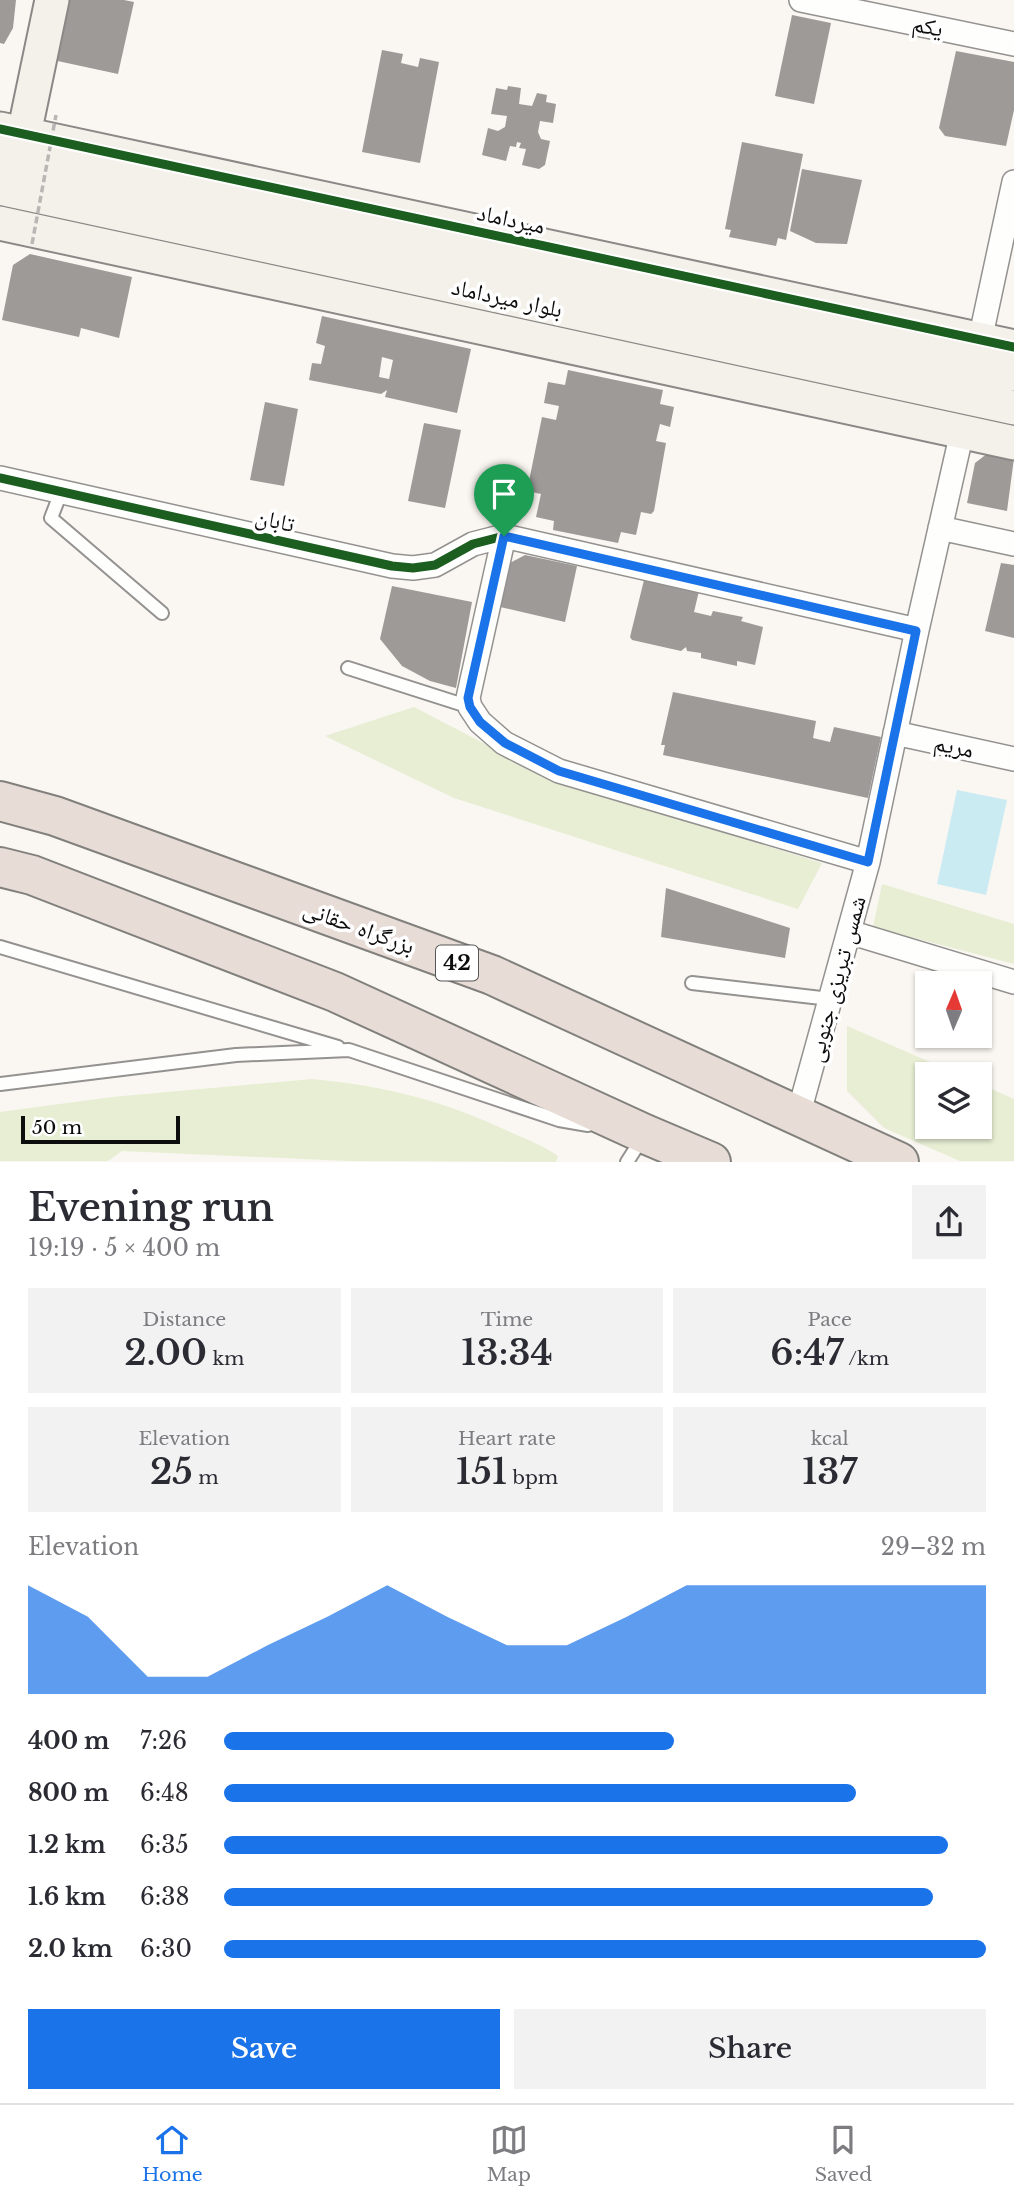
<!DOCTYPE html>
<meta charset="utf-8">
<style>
body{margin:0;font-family:"Libre Baskerville","Noto Naskh Arabic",serif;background:#f2f2f3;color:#2b2b33;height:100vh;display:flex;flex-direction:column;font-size:26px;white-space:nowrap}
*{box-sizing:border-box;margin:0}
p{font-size:23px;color:#7c7c81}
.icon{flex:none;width:38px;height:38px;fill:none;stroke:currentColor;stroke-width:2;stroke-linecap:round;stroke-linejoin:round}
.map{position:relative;height:1162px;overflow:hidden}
.details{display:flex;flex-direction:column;background:#fff;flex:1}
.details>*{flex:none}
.needle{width:46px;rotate:2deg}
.tools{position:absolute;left:915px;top:971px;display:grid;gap:14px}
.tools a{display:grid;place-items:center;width:77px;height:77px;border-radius:0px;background:#fff;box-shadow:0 2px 5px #0004;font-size:35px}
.scale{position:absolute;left:21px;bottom:18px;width:159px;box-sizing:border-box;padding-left:7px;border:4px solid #0d0d0d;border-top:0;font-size:19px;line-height:24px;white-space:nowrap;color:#0d0d0d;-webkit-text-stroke:5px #fff;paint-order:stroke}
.pin{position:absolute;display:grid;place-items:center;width:60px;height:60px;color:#fff;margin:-72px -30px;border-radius:50% 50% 50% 0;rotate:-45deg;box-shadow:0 0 7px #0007}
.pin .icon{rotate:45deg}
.round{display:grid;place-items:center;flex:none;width:74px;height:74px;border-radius:0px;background:#f2f2f3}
.summary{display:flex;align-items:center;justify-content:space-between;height:119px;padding:0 28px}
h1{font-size:38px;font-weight:600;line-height:52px}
.figures{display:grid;grid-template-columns:repeat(3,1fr);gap:10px;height:119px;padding:7px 28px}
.figures div{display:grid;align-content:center;border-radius:0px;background:#f2f2f3;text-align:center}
.figures b{font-size:35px;font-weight:600}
.figures small{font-size:19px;font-weight:400}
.figures p{font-size:19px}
.chart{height:196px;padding:14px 28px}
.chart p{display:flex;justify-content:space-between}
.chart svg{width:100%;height:126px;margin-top:7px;fill:#1a73e8;opacity:.7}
.action{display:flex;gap:14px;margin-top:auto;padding:14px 28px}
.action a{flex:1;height:80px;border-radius:0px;background:#1a73e8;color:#fff;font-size:28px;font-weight:600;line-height:80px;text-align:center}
.action a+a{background:#f2f2f3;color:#2b2b33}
ul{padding:0 28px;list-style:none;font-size:23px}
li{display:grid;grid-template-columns:112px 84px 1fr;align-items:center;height:52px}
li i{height:18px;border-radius:9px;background:#1a73e8}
.dock{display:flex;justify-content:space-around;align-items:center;height:98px;border-top:2px solid #e1e1e2;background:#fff;font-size:19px;color:#7c7c81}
.dock a{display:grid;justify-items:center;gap:4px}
.dock .on{color:#1a73e8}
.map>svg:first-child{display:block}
</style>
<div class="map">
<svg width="1014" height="1162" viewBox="0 0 1014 1162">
<rect width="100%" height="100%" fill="#faf7f2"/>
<path fill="#e7eed3" d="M414,707L558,782L822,863L798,909L454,798L325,736Z
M882,884L1014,924V964L873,927Z
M847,1026L958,1074H928V1127H980V1084L1014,1099V1161H960L884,1128L847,1091Z
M312,1079C386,1086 442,1100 510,1132C526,1139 544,1146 558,1156L556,1162L349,1161L122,1151L108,1161H0V1112L112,1097Z"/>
<path fill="#caebf2" d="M957,790L1007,800L986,895L937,884Z"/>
<path fill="#9d9a98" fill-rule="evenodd" d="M0,0H16L13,28L4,44L0,43Z
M66,0H124L134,2L118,74L53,60Z
M792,15L831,23L814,104L775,96Z
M382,50L403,54L401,63L418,67L420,58L439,62L420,163L362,152Z
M956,51L1014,62V110L1006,146L945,136L939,128Z
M508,86L521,88L519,104L532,106L537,93L547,95L546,102L556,104L553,123L540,121L538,132L541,139L550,141L545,165L539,169L522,165L526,149L519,148L521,143L517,142L516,147L510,146L506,161L482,155L488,128L498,131L505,127L507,116L491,114L496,88L507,90Z
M742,142L803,154L786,240L778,238L776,246L729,237L731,230L725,229Z
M802,169L862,180L847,244L816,243L790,231Z
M30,254L132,277L119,338L81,328L79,337L2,320L13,265Z
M322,316L471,349L457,413L385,397L387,390L381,394L309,380L312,363L321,364L325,346L316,343ZM382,357L393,360L389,379L379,377Z
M568,370L663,390L660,404L674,407L670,427L660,424L656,441L666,443L654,511L651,514L641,512L636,535L621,532L618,543L553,530L554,521L536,517L541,494L527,491L542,417L556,420L559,406L544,403L548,382L565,385Z
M265,402L298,409L284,486L250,480Z
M424,423L461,430L445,508L408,501Z
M988,453L1014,458L1007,511L967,503L975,463Z
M525,555L577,566L565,622L500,607L508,564Z
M1001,563L1014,565V638L985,631Z
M644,580L699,591L694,612L711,616L713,611L743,617L741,621L763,627L755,665L737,661V666L701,658V653L687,651L686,647L681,651L632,640L630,637Z
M392,586L472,602L456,688L430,681L402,666L380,639Z
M673,692L816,721L813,738L830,742L834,727L881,737L868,798L663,755L665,745H661Z
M666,888L790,928L785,958L661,937Z"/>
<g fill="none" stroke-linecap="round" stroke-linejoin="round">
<defs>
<path id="lane" d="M61,492L51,518L162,613
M348,668L470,707
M0,947L338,1047
M692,983L830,999
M0,1084L236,1055L349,1050L559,1120L588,1125
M627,1162L643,1137"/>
<path id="street" d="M801,0L1014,44
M980,340L1014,182
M0,478L392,566L413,568L435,565L473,544L504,536L917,630
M940,528L1014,544
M504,536L468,698L470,707L480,722L504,743L559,771L868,862
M895,733L1014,759
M849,932L1014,982
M798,1116L868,862L917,630L962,432"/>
<path id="secondary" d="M0,129L1014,347
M24,134L52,0
M0,159L1014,374
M0,188L1014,408
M0,223L1014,443"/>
<path id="highway" d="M0,801L55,816L492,975L899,1162
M0,867L32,875L335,992L645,1134L711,1162"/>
</defs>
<use href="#lane" stroke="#949290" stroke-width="16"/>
<use href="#street" stroke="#949290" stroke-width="26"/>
<use href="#secondary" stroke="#8a8987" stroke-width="37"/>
<use href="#highway" stroke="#81807d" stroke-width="42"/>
<use href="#lane" stroke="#fefefd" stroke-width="12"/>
<use href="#street" stroke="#fefefd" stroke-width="23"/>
<use href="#secondary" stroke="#f4f1ea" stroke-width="33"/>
<use href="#highway" stroke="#e8dcd6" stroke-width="38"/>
<path stroke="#b8b7b6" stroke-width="3.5" stroke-dasharray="7 3.5" stroke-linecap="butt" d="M32,244L56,115"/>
<defs>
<path id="cycleway" d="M0,129L1014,347
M0,478L392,566L413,568L435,565L473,544L504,536L917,630"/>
</defs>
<use href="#cycleway" stroke="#fff" stroke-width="13"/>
<use href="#cycleway" stroke="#1b5e20" stroke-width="9"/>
</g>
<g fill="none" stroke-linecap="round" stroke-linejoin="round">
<defs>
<path id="route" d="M504,536L916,631L868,862L559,771L505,743L480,722L470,707L468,698Z"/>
</defs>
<use href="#route" stroke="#fff" stroke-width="14"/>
<use href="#route" stroke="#1a73e8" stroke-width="9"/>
</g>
<g text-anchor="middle" stroke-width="7" stroke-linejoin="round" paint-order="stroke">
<rect fill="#fff" stroke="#565656" stroke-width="2" x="436" y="945.5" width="42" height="35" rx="5"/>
<g font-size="21" font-weight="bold" fill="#0d0d0d">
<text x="457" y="970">42</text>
</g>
<g font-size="23" fill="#0d0d0d" stroke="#fff">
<text transform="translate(928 26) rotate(12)" y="8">یکم</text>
<text transform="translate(511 219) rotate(12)" y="8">میرداماد</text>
<text transform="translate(507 298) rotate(12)" y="8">بلوار میرداماد</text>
<text transform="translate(275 520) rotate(13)" y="8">تابان</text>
<text transform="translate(954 746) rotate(12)" y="8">مریم</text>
<text transform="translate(359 927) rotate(20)" y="8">بزرگراه حقانی</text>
<text transform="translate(836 979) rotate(-75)" y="8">شمس تبریزی جنوبی</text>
</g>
</g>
</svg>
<div class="tools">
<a><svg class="needle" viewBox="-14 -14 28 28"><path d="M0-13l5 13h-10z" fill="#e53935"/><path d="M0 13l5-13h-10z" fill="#7c7c81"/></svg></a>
<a><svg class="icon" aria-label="layers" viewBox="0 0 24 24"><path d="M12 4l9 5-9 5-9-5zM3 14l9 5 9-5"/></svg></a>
</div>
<div class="scale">50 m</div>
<div class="pin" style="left:504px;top:536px;background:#1e9e55"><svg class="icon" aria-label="arrive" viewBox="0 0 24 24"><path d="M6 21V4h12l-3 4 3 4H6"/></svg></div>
</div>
<section class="details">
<div class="summary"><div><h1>Evening run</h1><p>19:19 · 5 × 400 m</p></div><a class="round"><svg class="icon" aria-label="share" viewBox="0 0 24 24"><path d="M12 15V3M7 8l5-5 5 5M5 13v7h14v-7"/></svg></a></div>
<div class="figures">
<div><p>Distance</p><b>2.00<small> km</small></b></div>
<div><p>Time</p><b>13:34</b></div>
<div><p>Pace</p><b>6:47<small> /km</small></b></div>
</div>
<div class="figures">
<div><p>Elevation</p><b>25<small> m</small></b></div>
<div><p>Heart rate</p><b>151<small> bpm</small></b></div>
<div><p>kcal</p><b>137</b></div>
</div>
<div class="chart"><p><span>Elevation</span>29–32 m</p>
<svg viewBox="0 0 160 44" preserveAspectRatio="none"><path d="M0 44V6L10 17L20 38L30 38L40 27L50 17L60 6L70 17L80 27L90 27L100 17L110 6L120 6L130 6L140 6L150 6L160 6V44z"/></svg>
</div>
<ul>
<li><b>400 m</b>7:26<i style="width:59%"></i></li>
<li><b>800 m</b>6:48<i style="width:83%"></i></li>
<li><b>1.2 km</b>6:35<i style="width:95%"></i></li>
<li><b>1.6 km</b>6:38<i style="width:93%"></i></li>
<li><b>2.0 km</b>6:30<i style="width:100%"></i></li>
</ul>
<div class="action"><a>Save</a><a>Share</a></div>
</section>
<nav class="dock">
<a class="on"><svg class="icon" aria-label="home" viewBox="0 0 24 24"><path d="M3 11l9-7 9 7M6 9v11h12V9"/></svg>Home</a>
<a><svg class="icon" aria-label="map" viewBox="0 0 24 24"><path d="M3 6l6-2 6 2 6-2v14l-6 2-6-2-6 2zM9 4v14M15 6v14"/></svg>Map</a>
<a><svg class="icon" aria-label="saved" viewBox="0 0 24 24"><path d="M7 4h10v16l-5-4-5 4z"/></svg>Saved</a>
</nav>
